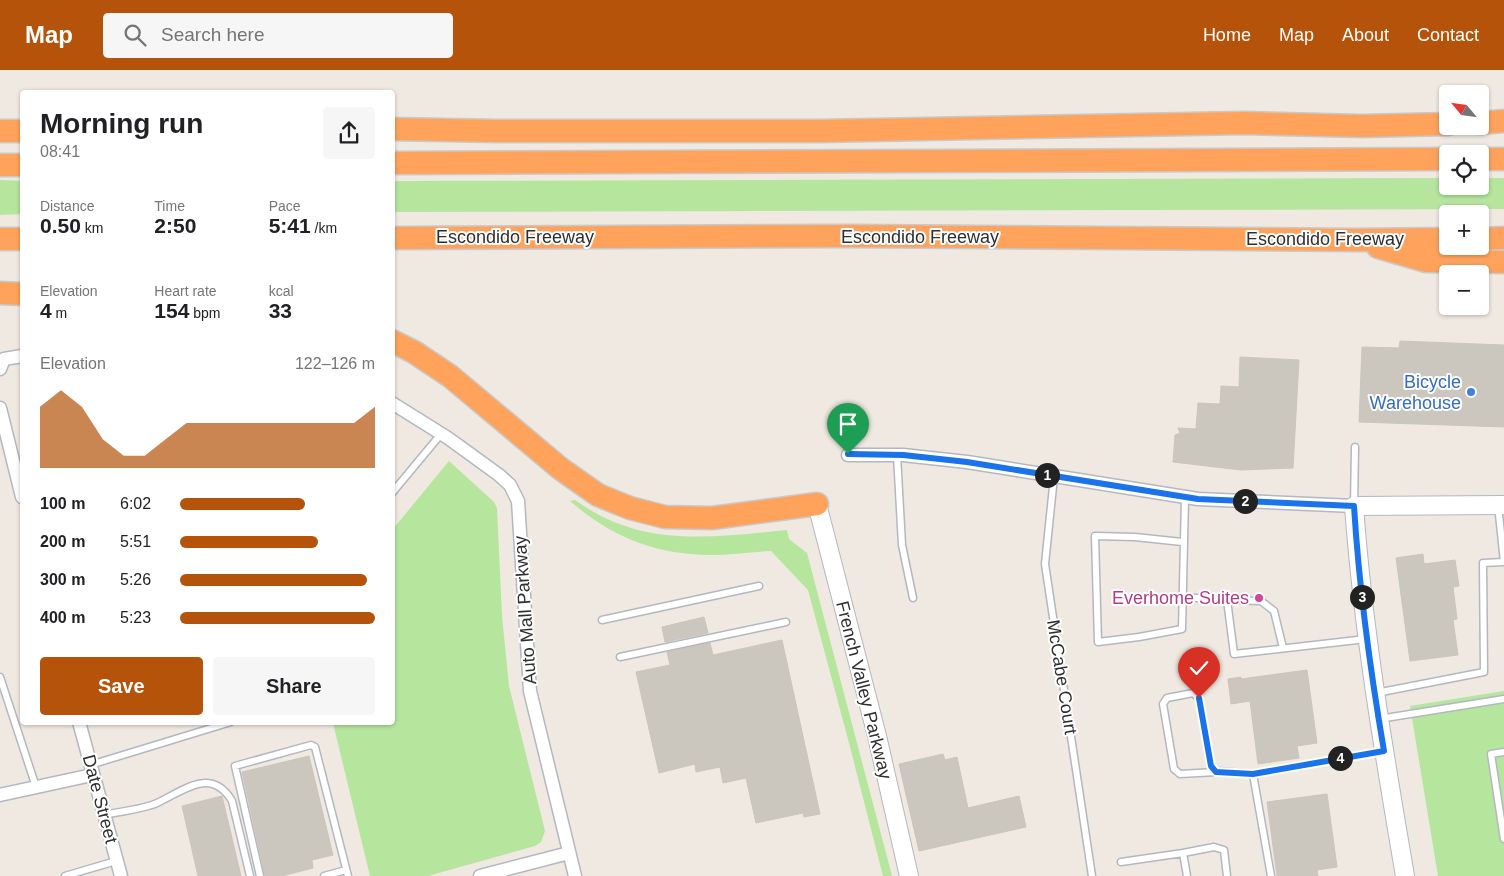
<!DOCTYPE html>
<meta charset="utf-8">
<style>
body{margin:0;font-family:Arial,sans-serif;background:#f6f6f6;color:#202124;height:100vh;display:flex;flex-direction:column;font-size:19px;white-space:nowrap}
*{box-sizing:border-box;margin:0}
p{font-size:16px;color:#757577}
.icon{flex:none;width:28px;height:28px;fill:none;stroke:currentColor;stroke-width:2;stroke-linecap:round;stroke-linejoin:round}
.map{position:relative;flex:1;overflow:hidden}
.sheet{position:absolute;left:20px;top:20px;width:375px;height:635px;display:flex;flex-direction:column;background:#fff;border-radius:5px;box-shadow:0 1px 4px #0004}
.sheet>*{flex:none}
.needle{width:32px;rotate:299deg}
.tools{position:absolute;left:1439px;top:15px;display:grid;gap:10px}
.tools a{display:grid;place-items:center;width:50px;height:50px;border-radius:5px;background:#fff;box-shadow:0 1px 4px #0004;font-size:25px}
.pin{position:absolute;display:grid;place-items:center;width:42px;height:42px;color:#fff;margin:-51px -21px;border-radius:50% 50% 50% 0;rotate:-45deg;box-shadow:0 0 5px #0007}
.pin .icon{rotate:45deg}
.km{position:absolute;width:25px;height:25px;margin:-12px;border-radius:50%;background:#222;color:#fff;font-size:14px;line-height:25px;text-align:center}
.round{display:grid;place-items:center;flex:none;width:52px;height:52px;border-radius:5px;background:#f6f6f6}
.headline{display:flex;align-items:center;justify-content:space-between;height:85px;padding:0 20px}
h1{font-size:28px;font-weight:800;line-height:38px}
.figures{display:grid;grid-template-columns:repeat(3,1fr);gap:8px;height:85px;padding:5px 20px}
.figures div{display:grid;align-content:center}
.figures b{font-size:21px;font-weight:800}
.figures small{font-size:14px;font-weight:400}
.figures p{font-size:14px}
.chart{height:140px;padding:10px 20px}
.chart p{display:flex;justify-content:space-between}
.chart svg{width:100%;height:90px;margin-top:5px;fill:#b45309;opacity:.7}
.button{display:flex;gap:10px;margin-top:auto;padding:10px 20px}
.button a{flex:1;height:58px;border-radius:5px;background:#b45309;color:#fff;font-size:20px;font-weight:800;line-height:58px;text-align:center}
.button a+a{background:#f6f6f6;color:#202124}
ul{padding:0 20px;list-style:none;font-size:16px}
li{display:grid;grid-template-columns:80px 60px 1fr;align-items:center;height:38px}
li i{height:12px;border-radius:6px;background:#b45309}
header{display:flex;align-items:center;gap:30px;box-sizing:border-box;height:70px;padding:0 25px;background:#b45309;color:#fff}
header strong{font-size:24px}
nav{display:flex;gap:28px;margin-inline-start:auto;font-size:18px}
.search{width:350px;height:45px;background:#f6f6f6;display:flex;align-items:center;gap:12px;box-sizing:border-box;padding:0 18px;border-radius:5px;color:#757577;font-size:19px}
.map>svg:first-child{display:block}
</style>
<header>
<strong>Map</strong>
<div class="search"><svg class="icon" aria-label="search" viewBox="0 0 24 24"><circle cx="10" cy="10" r="6"/><path d="M15 15l6 6"/></svg>Search here</div>
<nav><a>Home</a><a>Map</a><a>About</a><a>Contact</a></nav>
</header>
<div class="map">
<svg width="1504" height="806" viewBox="0 0 1504 806">
<rect width="100%" height="100%" fill="#efe9e1"/>
<path fill="#b6e59e" d="M1447,108L1448,116H1480V108H1504V139L392,142L393,111Z
M0,110L22,111V144L0,145Z
M449,391L494,432L497,438L502,546L509,616L545,761L541,772L535,776L428,806H370L333,653L392,652L393,459Z
M575,430C643,479 710,467 787,460L789,469L807,483L892,806H883L849,673L808,520L771,481C751,482 730,485 710,485C653,484 612,467 570,431Z
M1504,621V806H1438L1410,636Z"/>
<path fill="#cbc7bf" stroke="#cbc5ba" d="M1400,271L1504,275V357L1359,352L1362,277L1399,278Z
M1240,287L1299,290L1293,398L1241,400L1173,392L1175,365L1180,363L1178,358L1196,359L1198,333L1220,334L1221,316L1239,317Z
M1423,484L1424,494L1455,490L1459,516L1453,517L1457,549L1453,550L1458,585L1410,591L1396,488Z
M704,547L708,563L665,572L662,557Z
M782,570L820,744L804,747L803,743L756,753L746,708L723,713L720,697L696,702L695,694L659,703L636,602L670,595L667,582L710,573L713,585Z
M1307,600L1317,673L1297,676L1299,688L1258,694L1250,631L1231,634L1228,609L1241,607V609Z
M943,684L945,690L957,687L968,738L1019,726L1026,757L919,781L899,694Z
M309,686L333,785L312,790L313,798L282,806H265L242,702Z
M1327,724L1337,797L1317,800L1318,806H1277L1267,732Z
M222,726L241,806H198L182,736Z"/>
<g fill="none" stroke-linecap="round" stroke-linejoin="round">
<defs>
<path id="lane" d="M897,385L902,475L913,528
M1054,407L1045,494L1092,806
M392,423L441,364
M1354,436L1355,377
M1182,472L1135,467L1095,466L1098,572L1139,567L1182,559L1185,427
M1182,527L1227,530L1234,584L1366,569
M1227,530L1261,531L1274,541L1283,578
M602,550L759,516
M620,587L786,552
M0,607L36,717
M1376,623L1484,602L1483,493L1504,492L1498,435
M1379,649L1504,629
M1504,682L1491,684L1504,769
M90,695L231,652
M1216,702L1211,696L1199,628L1193,623L1167,628L1163,634L1174,699L1180,704L1216,702L1217,701L1253,704L1383,681
M1253,704L1271,806
M103,745C118,742 144,739 157,733C183,721 211,696 232,731L250,806
M1183,783L1214,777L1224,780L1227,806
M1121,792L1183,783L1187,806
M65,806L116,791
M260,806L235,696L311,675L315,677L348,806
M324,806L346,800"/>
<path id="street" d="M0,299L4,289L22,286
M392,333L448,368L499,405L510,415L518,431L530,621L575,806
M0,338L22,427
M848,385H903L967,392L1198,429L1354,436
M79,652L121,806
M0,725L92,705
M480,806L569,783"/>
<path id="secondary" d="M817,434L877,666L909,806
M1405,806C1384,683 1363,561 1354,436L1504,435"/>
<path id="highway" d="M1480,53L1504,51
M392,59L497,61H819L1243,53L1362,56L1448,54
M0,61H22
M1480,89H1504
M392,93L1448,89
M0,95H22
M392,168L847,166L1355,170L1448,169
M0,169H22
M1480,169L1504,168
M1378,177L1426,191L1504,192
M0,223L22,224
M392,271L414,282L450,306L561,399L598,425L630,438L665,447L712,448L817,434"/>
</defs>
<use href="#lane" stroke="#b4b7c1" stroke-width="9"/>
<use href="#street" stroke="#b4b7c1" stroke-width="15"/>
<use href="#secondary" stroke="#b4b7c1" stroke-width="20"/>
<use href="#highway" stroke="#c9c9c9" stroke-width="25"/>
<use href="#lane" stroke="#fff" stroke-width="6"/>
<use href="#street" stroke="#fff" stroke-width="12"/>
<use href="#secondary" stroke="#fff" stroke-width="18"/>
<use href="#highway" stroke="#ffa35c" stroke-width="22"/>
</g>
<g fill="none" stroke-linecap="round" stroke-linejoin="round">
<defs>
<path id="route" d="M848,384L903,385L967,392L1198,429L1354,436C1359,518 1370,599 1384,681L1253,704L1216,702L1211,696L1199,628"/>
</defs>
<use href="#route" stroke="#fff" stroke-width="10"/>
<use href="#route" stroke="#1a73e8" stroke-width="6"/>
</g>
<circle fill="#3f7fe0" stroke="#fff" stroke-width="2" cx="1471" cy="322" r="5"/>
<circle fill="#d1479c" stroke="#fff" stroke-width="2" cx="1259" cy="528" r="5"/>
<g text-anchor="middle" stroke-width="4" stroke-linejoin="round" paint-order="stroke">
<g font-size="18" fill="#2e2e2e" stroke="#fff">
<text x="515" y="173">Escondido Freeway</text>
<text x="920" y="173">Escondido Freeway</text>
<text x="1325" y="175">Escondido Freeway</text>
<text transform="translate(525 540) rotate(-94)" y="6">Auto Mall Parkway</text>
<text transform="translate(1062 607) rotate(81)" y="6">McCabe Court</text>
<text transform="translate(864 620) rotate(76)" y="6">French Valley Parkway</text>
<text transform="translate(100 729) rotate(75)" y="6">Date Street</text>
</g>
<g font-size="18" fill="#366cbe" stroke="#fff" text-anchor="end">
<text x="1461" y="318">Bicycle<tspan x="1461" dy="21">Warehouse</tspan></text>
</g>
<g font-size="18" fill="#b23c85" stroke="#fff" text-anchor="end">
<text x="1249" y="534">Everhome Suites</text>
</g>
</g>
</svg>
<div class="tools">
<a><svg class="needle" viewBox="-14 -14 28 28"><path d="M0-13l5 13h-10z" fill="#e53935"/><path d="M0 13l5-13h-10z" fill="#757577"/></svg></a>
<a><svg class="icon" aria-label="locate" viewBox="0 0 24 24"><circle cx="12" cy="12" r="6"/><path d="M12 2v4M12 18v4M2 12h4M18 12h4"/></svg></a>
<a>+</a>
<a>−</a>
</div>
<div class="pin" style="left:848px;top:384px;background:#1e9e55"><svg class="icon" aria-label="arrive" viewBox="0 0 24 24"><path d="M6 21V4h12l-3 4 3 4H6"/></svg></div>
<div class="pin" style="left:1199px;top:628px;background:#d93025"><svg class="icon" aria-label="check" viewBox="0 0 24 24"><path d="M5 12l5 5 9-10"/></svg></div>
<b class="km" style="left:1047px;top:405px">1</b>
<b class="km" style="left:1245px;top:431px">2</b>
<b class="km" style="left:1362px;top:527px">3</b>
<b class="km" style="left:1340px;top:688px">4</b>
<section class="sheet">
<div class="headline"><div><h1>Morning run</h1><p>08:41</p></div><a class="round"><svg class="icon" aria-label="share" viewBox="0 0 24 24"><path d="M12 15V3M7 8l5-5 5 5M5 13v7h14v-7"/></svg></a></div>
<div class="figures">
<div><p>Distance</p><b>0.50<small> km</small></b></div>
<div><p>Time</p><b>2:50</b></div>
<div><p>Pace</p><b>5:41<small> /km</small></b></div>
</div>
<div class="figures">
<div><p>Elevation</p><b>4<small> m</small></b></div>
<div><p>Heart rate</p><b>154<small> bpm</small></b></div>
<div><p>kcal</p><b>33</b></div>
</div>
<div class="chart"><p><span>Elevation</span>122–126 m</p>
<svg viewBox="0 0 160 44" preserveAspectRatio="none"><path d="M0 44V14L10 6L20 14L30 30L40 38L50 38L60 30L70 22L80 22L90 22L100 22L110 22L120 22L130 22L140 22L150 22L160 14V44z"/></svg>
</div>
<ul>
<li><b>100 m</b>6:02<i style="width:64%"></i></li>
<li><b>200 m</b>5:51<i style="width:71%"></i></li>
<li><b>300 m</b>5:26<i style="width:96%"></i></li>
<li><b>400 m</b>5:23<i style="width:100%"></i></li>
</ul>
<div class="button"><a>Save</a><a>Share</a></div>
</section>
</div>
